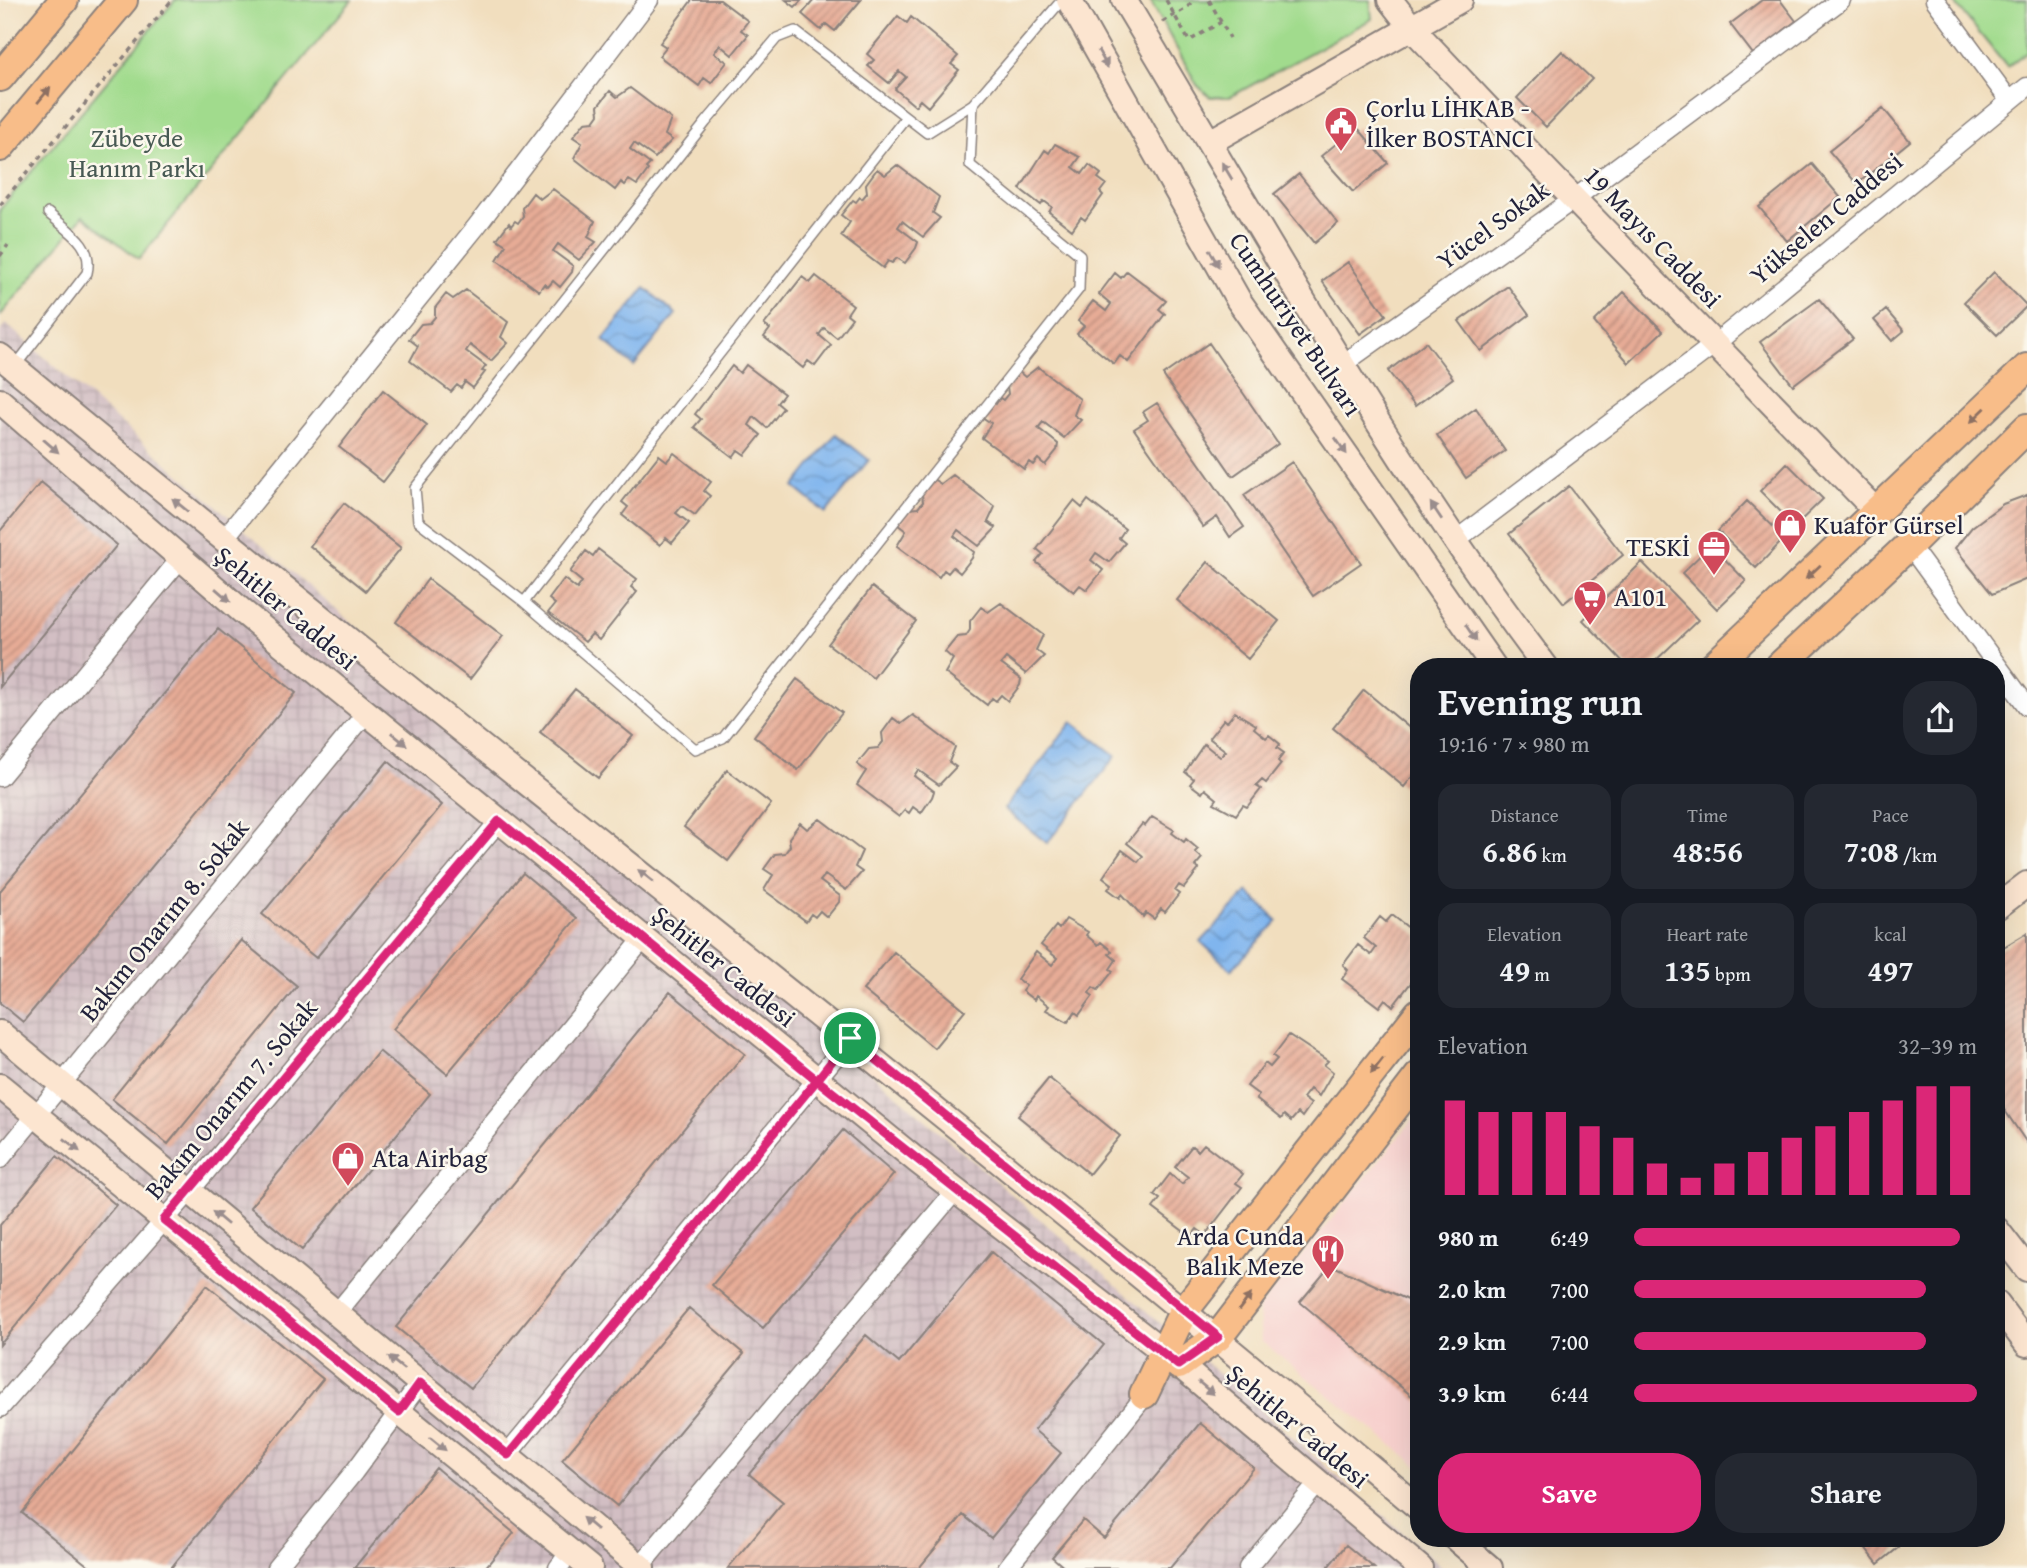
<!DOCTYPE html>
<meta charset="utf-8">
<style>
body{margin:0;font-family:"Gentium Book Plus",serif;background:#242831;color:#f1f3f6;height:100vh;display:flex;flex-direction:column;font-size:26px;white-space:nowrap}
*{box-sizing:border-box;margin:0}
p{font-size:23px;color:#9ea1a6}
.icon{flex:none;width:38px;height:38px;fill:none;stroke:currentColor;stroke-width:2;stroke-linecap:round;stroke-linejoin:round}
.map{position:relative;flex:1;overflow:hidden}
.sheet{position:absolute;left:1410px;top:658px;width:595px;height:889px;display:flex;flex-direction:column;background:#171b24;border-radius:28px;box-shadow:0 7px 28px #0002}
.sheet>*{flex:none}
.pin{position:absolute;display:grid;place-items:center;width:60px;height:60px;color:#fff;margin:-30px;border:4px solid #fff;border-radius:50%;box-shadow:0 2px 7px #0007}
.round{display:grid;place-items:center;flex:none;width:74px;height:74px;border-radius:28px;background:#242831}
.head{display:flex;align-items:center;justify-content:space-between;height:119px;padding:0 28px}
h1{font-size:38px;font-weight:800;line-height:52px}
.stats{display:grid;grid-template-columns:repeat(3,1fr);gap:10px;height:119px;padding:7px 28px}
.stats div{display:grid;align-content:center;border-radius:18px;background:#242831;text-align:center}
.stats b{font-size:30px;font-weight:800}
.stats small{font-size:19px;font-weight:400}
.stats p{font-size:19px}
.chart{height:196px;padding:14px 28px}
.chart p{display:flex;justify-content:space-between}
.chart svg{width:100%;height:126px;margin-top:7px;stroke:#db2777;stroke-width:6}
.cta{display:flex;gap:14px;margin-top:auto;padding:14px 28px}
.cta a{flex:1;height:80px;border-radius:28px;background:#db2777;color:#fff;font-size:28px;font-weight:800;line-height:80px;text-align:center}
.cta a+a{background:#242831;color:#f1f3f6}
ul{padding:0 28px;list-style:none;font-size:23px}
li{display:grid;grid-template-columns:112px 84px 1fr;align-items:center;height:52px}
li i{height:18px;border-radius:9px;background:#db2777}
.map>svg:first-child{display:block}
</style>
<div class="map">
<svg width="2027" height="1568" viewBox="0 0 2027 1568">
<defs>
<pattern id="industrial-grid" width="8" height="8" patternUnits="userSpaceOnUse" patternTransform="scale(1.75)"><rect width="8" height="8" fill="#d2bec3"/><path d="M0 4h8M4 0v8" fill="none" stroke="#b4a3a8"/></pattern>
<pattern id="water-waves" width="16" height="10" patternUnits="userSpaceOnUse" patternTransform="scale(1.75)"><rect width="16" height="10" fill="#80b5ee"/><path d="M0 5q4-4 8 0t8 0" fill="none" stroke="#6893c2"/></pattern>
<pattern id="building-hatch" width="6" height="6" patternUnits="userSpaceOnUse" patternTransform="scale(1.75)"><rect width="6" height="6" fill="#e7ac96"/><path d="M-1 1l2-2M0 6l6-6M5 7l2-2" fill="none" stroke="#bb8c7c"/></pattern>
</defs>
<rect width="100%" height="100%" fill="#fbf7ec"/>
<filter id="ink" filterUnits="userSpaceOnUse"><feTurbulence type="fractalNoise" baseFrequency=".0143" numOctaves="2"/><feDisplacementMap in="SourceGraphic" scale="14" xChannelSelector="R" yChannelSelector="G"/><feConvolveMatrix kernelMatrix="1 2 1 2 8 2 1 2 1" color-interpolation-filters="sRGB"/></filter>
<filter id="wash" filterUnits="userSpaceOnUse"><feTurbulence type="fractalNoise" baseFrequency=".00686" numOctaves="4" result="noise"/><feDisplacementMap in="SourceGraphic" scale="28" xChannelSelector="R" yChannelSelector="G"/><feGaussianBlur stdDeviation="1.57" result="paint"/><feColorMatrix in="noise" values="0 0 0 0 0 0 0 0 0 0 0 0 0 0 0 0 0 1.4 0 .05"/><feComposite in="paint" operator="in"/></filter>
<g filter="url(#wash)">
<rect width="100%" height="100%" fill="#f1debe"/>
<path fill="#f7d0cd" d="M1419,1112V1467L1261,1341L1259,1308Z"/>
<path fill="url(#industrial-grid)" d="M6,324L1443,1568H0V332Z"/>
<path fill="#a1db8d" stroke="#627e64" stroke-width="2" d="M175,0H352L139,259L83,216L0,316V209Z
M1150,0H1370L1372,19L1230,97H1210L1197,85Z
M1957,0H2027V51L2007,67L1954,2Z"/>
<path fill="url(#water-waves)" stroke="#516c94" stroke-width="2" d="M645,288L676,314L634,366L603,340Z
M836,434L869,460L826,513L794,487Z
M1072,722L1116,756L1047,843L1004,809Z
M1248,892L1278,921L1231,970L1201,942Z"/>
<g id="blocks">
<path fill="url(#building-hatch)" d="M692,0H720L748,21L741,30L748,35L732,55L720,45L714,53L727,62L711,83L704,78L699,86L659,56L666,47L660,43Z
M786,0H802L795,7Z
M814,0H861L835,31L826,24L821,30L802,14Z
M1762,0H1780L1796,21L1753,54L1730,24Z
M898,16L907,23L911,17L958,56L951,64L959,70L928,107L920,100L915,106L895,89L906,77L899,71L889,83L868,66L874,60L867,54Z
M1562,51L1592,79L1546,127L1517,98Z
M630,88L671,119L665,135L672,140L655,158L634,143L630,149L650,164L646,168L648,170L637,185L629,180L625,185L621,182L615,190L574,158L582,143L573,137L585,122L594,121L599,114L598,106L610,91L617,97Z
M1883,108L1910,141L1857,184L1829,151Z
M1357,127L1388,163L1353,192L1321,156Z
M1055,144L1080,157L1073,167L1082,174L1089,165L1101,174L1098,178L1106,184L1100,192L1103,195L1085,220L1081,217L1072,230L1049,212L1052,207L1044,201L1041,205L1020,189L1045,150L1049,153Z
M1812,164L1840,197L1787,241L1759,207Z
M897,165L939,197L933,213L940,218L923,237L902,221L898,227L918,242L916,248L905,263L897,258L892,263L888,261L883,268L841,236L850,222L841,215L853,200L856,202L860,197L862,199L867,193L866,184L877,169L885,175Z
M1299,174L1338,223L1314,243L1274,194Z
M553,189L595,221L588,237L596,242L579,260L558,244L553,251L573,266L572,272L560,287L553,281L548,287L544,284L539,291L497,260L506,245L497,239L509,223L511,226L515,221L518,223L523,216L522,208L533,193L540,199Z
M1348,262L1386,315L1360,334L1322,281Z
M1127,271L1166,301L1159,309L1165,314L1128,362L1120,356L1114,364L1077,334L1084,326L1078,321L1093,301L1106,311L1111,304L1099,294L1115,273L1121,278Z
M1994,272L2027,306L1997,335L1964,302Z
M816,276L853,305L847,314L852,318L837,338L824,328L819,335L831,345L815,366L808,361L803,368L764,337L770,329L764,325L802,277L810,283Z
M1508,286L1529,315L1481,351L1459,321Z
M466,290L508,322L501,337L508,343L491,361L470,345L466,351L486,366L482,371L485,372L473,388L465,382L461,388L457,385L451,392L410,361L418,346L409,339L421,324L430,323L435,317V308L446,294L453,299Z
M1624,292L1663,331L1629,363L1594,322Z
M1819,299L1853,339L1793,385L1760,342Z
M1886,310L1904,331L1892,341L1874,320Z
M1426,342L1453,378L1415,406L1388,371Z
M1209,343L1278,444L1233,476L1163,375Z
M746,365L784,394L777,403L783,408L767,428L754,417L749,425L761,435L745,455L738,450L733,457L694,427L701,419L695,414L732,366L740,373Z
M1038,367L1080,399L1074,415L1081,420L1064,438L1043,422L1038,428L1058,444L1057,450L1045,465L1038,459L1033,465L1029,462L1024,469L982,438L991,423L982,417L994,401L996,404L1000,398L1003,400L1008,394L1007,386L1018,371L1025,377Z
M383,390L427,425L383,482L339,447Z
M1157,403L1244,527L1230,537L1217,517L1203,527L1134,429L1148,420L1143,412Z
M1476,408L1505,451L1466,478L1437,435Z
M674,453L711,482L704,491L710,496L695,515L682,506L676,513L689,523L672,543L666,538L660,545L622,515L628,507L622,502L659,455L667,461Z
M1292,462L1361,563L1313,596L1244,495Z
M1787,463L1823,499L1795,526L1760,491Z
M953,475L995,507L988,522L996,528L979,546L958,530L954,536L974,552L972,558L960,573L953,567L948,573L944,570L939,577L897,546L906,531L897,524L909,509L918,508L923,502L922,494L933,479L941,484Z
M41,482L117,545L0,687V531Z
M1569,486L1623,555L1564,603L1509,534Z
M2027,495V579L1992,594L1955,548L1972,527L2003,504Z
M1088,500L1125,529L1119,538L1125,543L1109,562L1096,553L1091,560L1103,570L1087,590L1080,585L1074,592L1036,562L1043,554L1037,549L1074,501L1082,508Z
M1747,501L1785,538L1756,568L1718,531Z
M344,503L401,548L366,591L310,546Z
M1711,545L1746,581L1717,609L1682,573Z
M598,549L637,579L631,587L637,592L599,640L592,634L585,642L548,613L555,604L549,599L564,579L577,589L582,582L570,572L586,551L593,556Z
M1208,562L1279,621L1248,659L1177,600Z
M1642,562L1698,620L1649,667H1628L1583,620Z
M428,579L503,636L470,679L396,622Z
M872,587L916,621L873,678L828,644Z
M1001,603L1043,635L1036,650L1044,656L1026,674L1006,658L1001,664L1021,679L1020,685L1008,701L1001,695L996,701L992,698L987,705L945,673L953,659L945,652L957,637L966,636L970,630V621L981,607L988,612Z
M218,629L296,693L23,1022L0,1003V891Z
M797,679L842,713L798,770L754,736Z
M575,689L633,736L598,778L540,732Z
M1364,690L1419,736V768L1404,787L1333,728Z
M1235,712L1256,725L1254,728L1266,738L1269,735L1280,744L1277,748L1284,753L1278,761L1281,764L1266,783L1262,780L1256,786L1261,789L1247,807L1243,805L1236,815L1214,803L1217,799L1205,789L1202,793L1190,784L1194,779L1185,772L1204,744L1220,757L1226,751L1209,738L1224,719L1227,722Z
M913,715L955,747L949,762L956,767L939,785L918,770L914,776L934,791L932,797L921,813L913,807L909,813L905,810L899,817L857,785L866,771L857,764L869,749L878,748L883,742L882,733L893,718L901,724Z
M388,761L442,805L316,958L262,914Z
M727,770L771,804L728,861L684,827Z
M1152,817L1174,830L1172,833L1184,842L1186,839L1198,849L1195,852L1202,858L1195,866L1199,869L1184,888L1179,885L1175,891L1179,894L1165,912L1161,909L1154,919L1146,913L1143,917L1122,894L1120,898L1108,889L1112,884L1103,877L1122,850L1138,862L1143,856L1127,843L1142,824L1145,826Z
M820,819L862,851L855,867L862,872L846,890L825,875L820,881L840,896L839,902L827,917L820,911L815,917L811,914L806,921L764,890L773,875L764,869L775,854L785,853L790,846L789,838L800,823L807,829Z
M523,873L577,918L447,1074L393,1029Z
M1392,915L1419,936V972L1393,1006L1385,999L1379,1007L1342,979L1348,970L1343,965L1358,945L1371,955L1376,948L1364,938L1380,917L1386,922Z
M1066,919L1088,932L1086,935L1098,945L1101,942L1112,951L1109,954L1116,960L1110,969L1113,971L1098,990L1093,987L1089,993L1093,996L1079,1015L1075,1012L1068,1022L1046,1010L1049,1006L1036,996L1034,1000L1022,991L1026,986L1017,979L1036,952L1052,965L1057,958L1041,945L1056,926L1059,929Z
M2027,933V1143L1997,1099V951Z
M241,940L297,986L168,1144L112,1099Z
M894,952L965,1010L934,1048L863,990Z
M670,992L745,1054L471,1388L396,1327Z
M1289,1035L1328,1061L1324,1065L1333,1072L1319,1096L1310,1089L1303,1098L1311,1104L1302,1117L1298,1113L1291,1121L1284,1115L1281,1119L1256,1099L1259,1095L1247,1086L1265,1063L1270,1067L1277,1059L1273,1056Z
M379,1051L430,1094L302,1250L250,1207Z
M1049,1078L1120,1136L1089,1174L1018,1116Z
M843,1130L894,1174L763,1328L712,1285Z
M1204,1144L1243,1174L1236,1183L1242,1187L1205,1235L1197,1229L1191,1237L1153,1208L1160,1199L1154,1195L1170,1174L1182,1184L1188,1177L1175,1167L1192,1146L1198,1151Z
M57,1156L116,1205L0,1345V1225Z
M991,1252L1104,1345L1034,1430L1061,1453L1038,1481L991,1538L963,1515L919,1568H728L783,1502L749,1474L866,1335L899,1363Z
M1331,1265L1419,1305V1402L1300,1302Z
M207,1285L323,1379L171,1568H91L22,1513Z
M689,1308L744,1354L617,1506L562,1460Z
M1200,1423L1254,1468L1170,1568H1065L1052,1557L1083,1520L1104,1538Z
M436,1468L514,1533L485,1568H354Z
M1858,1538H1892L1899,1547L1878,1564Z
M1346,1545L1374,1568H1327Z"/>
</g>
</g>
<g filter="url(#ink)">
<use href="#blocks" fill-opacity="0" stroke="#8a807c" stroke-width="2"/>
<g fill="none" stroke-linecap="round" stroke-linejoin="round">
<defs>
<path id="lane" d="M973,104L927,133L795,31L777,38L706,122L415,488L418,521L524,602L695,749L723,738L1079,289L1080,255L970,165L973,104L1062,0
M16,365L87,273C94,244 68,231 48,213
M524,602L906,117"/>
<path id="street" d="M1935,0L2009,100
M1343,364L1574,199L1841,0
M223,540L476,227L649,0
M1456,540L1716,343L2027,87
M1909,545L2027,706
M0,777L180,559
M0,1159L366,713
M336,1314L643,939
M0,1408L189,1192L499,821
M507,1455L850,1039
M640,1566L955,1191
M276,1568L354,1472L420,1383
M558,1568L570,1552
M1007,1568L1151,1388
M1248,1568L1319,1482"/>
<path id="secondary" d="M1069,0L1239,301L1494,667
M1124,0C1260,225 1387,457 1546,667
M1390,0L1412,28L1543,167L1877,512
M1210,142L1460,0
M0,356C470,745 954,1114 1419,1508
M0,401L243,612L916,1160L1164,1352L1420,1568
M1997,907L2027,884
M0,1033L642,1568
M0,1086L590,1568
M1997,1230L2027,1269
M1997,1304L2027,1344
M1455,1538L1490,1568"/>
<path id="primary" d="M0,77L64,0
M0,147L123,0
M1713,667L2027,368
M1779,667L1909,545L2027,428
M1179,1365L1218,1337L1419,1076
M1144,1394L1183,1312L1419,1013"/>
</defs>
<use href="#lane" stroke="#8a807c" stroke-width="12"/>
<use href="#street" stroke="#8a807c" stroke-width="21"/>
<use href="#secondary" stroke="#8a807c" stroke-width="28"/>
<use href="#primary" stroke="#8a807c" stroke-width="32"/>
<path stroke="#8a807c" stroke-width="3.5" stroke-dasharray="5 5" stroke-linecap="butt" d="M1166,0L1189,41L1221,22
M1209,0L1230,38
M1162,22L1187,8L1193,0
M0,205L172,0
M0,256L8,245"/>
<use href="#lane" stroke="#fff" stroke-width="9"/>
<use href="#street" stroke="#fff" stroke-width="18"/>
<use href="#secondary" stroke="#fce5d0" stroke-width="24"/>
<use href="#primary" stroke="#f8bd89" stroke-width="28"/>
</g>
<defs><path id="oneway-solid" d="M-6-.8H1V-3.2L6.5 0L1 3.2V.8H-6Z" transform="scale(1.75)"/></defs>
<g fill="#9a8d8d">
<use href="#oneway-solid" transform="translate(1103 59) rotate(61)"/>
<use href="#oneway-solid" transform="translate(1227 171) rotate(-121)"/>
<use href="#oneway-solid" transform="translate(1214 258) rotate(61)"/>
<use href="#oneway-solid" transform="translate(51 446) rotate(41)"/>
<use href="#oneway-solid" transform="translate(1341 446) rotate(55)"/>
<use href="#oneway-solid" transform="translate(180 505) rotate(-141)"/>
<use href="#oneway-solid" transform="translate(1436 511) rotate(-124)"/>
<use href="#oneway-solid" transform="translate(223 595) rotate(41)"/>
<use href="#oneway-solid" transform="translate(1471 633) rotate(56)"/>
<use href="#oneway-solid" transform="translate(399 739) rotate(39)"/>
<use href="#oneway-solid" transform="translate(646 876) rotate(-142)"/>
<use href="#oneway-solid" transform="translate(72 1145) rotate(39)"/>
<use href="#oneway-solid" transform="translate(220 1218) rotate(-140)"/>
<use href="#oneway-solid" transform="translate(396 1363) rotate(-141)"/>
<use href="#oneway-solid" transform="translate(1206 1388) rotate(40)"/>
<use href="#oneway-solid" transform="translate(438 1444) rotate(39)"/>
<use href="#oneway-solid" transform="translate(590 1524) rotate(-140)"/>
</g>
<g fill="#8d7062">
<use href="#oneway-solid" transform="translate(44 95) rotate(-50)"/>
<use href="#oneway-solid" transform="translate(1978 415) rotate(136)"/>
<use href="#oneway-solid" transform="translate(1813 572) rotate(137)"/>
<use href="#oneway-solid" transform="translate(1377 1066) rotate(128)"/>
<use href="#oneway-solid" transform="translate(1245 1302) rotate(-52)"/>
</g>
</g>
<g fill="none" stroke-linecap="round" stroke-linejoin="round" filter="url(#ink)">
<defs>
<path id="route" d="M850,1038L817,1080L499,821L164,1220L399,1412L420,1383L508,1455L817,1080L1178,1365L1218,1337L850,1038"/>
</defs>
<use href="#route" stroke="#fff" stroke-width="14"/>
<use href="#route" stroke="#db2777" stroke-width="9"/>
</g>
<defs>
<symbol id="civic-pin" viewBox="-11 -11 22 30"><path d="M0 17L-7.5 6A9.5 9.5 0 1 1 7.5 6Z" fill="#d1495b" stroke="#fbf7ec"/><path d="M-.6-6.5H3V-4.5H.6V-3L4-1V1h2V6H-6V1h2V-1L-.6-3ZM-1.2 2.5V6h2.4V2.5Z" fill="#fff"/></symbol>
<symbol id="shop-pin" viewBox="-11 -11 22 30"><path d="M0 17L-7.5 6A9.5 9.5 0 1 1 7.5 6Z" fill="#d1495b" stroke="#fbf7ec"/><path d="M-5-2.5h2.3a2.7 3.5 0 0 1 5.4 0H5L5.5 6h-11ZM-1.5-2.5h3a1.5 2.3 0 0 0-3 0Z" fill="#fff"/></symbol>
<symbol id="office-pin" viewBox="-11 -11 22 30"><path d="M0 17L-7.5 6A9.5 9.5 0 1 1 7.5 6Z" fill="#d1495b" stroke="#fbf7ec"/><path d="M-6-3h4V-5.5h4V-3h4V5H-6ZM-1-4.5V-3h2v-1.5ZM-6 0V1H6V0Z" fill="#fff"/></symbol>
<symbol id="supermarket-pin" viewBox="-11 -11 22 30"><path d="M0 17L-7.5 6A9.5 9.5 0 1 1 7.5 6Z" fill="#d1495b" stroke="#fbf7ec"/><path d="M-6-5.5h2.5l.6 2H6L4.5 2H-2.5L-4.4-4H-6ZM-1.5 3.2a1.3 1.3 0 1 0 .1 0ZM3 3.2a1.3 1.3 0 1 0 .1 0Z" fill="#fff"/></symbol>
<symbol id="restaurant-pin" viewBox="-11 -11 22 30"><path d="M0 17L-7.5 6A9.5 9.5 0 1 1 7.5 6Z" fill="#d1495b" stroke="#fbf7ec"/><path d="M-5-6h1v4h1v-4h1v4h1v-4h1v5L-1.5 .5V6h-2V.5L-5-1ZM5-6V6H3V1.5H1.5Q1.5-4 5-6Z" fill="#fff"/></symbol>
</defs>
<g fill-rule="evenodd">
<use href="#civic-pin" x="1322" y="104" width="38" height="52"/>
<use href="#shop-pin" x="1771" y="506" width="38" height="52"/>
<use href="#office-pin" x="1695" y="528" width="38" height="52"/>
<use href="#supermarket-pin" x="1571" y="578" width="38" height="52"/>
<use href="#shop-pin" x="329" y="1139" width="38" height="52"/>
<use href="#restaurant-pin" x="1309" y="1232" width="38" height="52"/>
</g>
<g text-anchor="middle" stroke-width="5" stroke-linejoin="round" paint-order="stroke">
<g font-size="26" fill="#22223b" stroke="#fbf7ec" text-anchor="start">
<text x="1366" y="117">Çorlu LİHKAB -<tspan x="1366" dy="30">İlker BOSTANCI</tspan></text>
<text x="1814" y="534">Kuaför Gürsel</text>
<text x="1690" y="556" text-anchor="end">TESKİ</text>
<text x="1614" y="606">A101</text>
<text x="372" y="1167">Ata Airbag</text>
<text x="1304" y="1245" text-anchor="end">Arda Cunda<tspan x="1304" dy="30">Balık Meze</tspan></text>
</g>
<g font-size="26" fill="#485a54" stroke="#fbf7ec">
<text x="137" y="147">Zübeyde<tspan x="137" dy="30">Hanım Parkı</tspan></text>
</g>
<g font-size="26" fill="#22223b" stroke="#fbf7ec">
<text transform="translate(1826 218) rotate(-40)" y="9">Yükselen Caddesi</text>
<text transform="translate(1493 225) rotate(-36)" y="9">Yücel Sokak</text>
<text transform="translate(1653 237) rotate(46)" y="9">19 Mayıs Caddesi</text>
<text transform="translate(1296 324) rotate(56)" y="9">Cumhuriyet Bulvarı</text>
<text transform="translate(286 608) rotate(40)" y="9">Şehitler Caddesi</text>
<text transform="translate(164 920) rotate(-51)" y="9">Bakım Onarım 8. Sokak</text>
<text transform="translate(724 966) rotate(39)" y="9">Şehitler Caddesi</text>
<text transform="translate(231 1099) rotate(-50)" y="9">Bakım Onarım 7. Sokak</text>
<text transform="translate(1298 1426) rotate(40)" y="9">Şehitler Caddesi</text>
</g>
</g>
</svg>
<div class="pin" style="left:850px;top:1038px;background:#1e9e55"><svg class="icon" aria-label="arrive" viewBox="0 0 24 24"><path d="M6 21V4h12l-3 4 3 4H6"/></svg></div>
<section class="sheet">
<div class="head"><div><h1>Evening run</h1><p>19:16 · 7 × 980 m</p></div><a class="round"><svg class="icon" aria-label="share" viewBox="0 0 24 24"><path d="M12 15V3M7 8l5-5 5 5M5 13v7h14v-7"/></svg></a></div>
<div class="stats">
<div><p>Distance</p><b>6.86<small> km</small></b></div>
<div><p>Time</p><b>48:56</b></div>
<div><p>Pace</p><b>7:08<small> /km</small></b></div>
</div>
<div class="stats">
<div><p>Elevation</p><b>49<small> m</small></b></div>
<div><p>Heart rate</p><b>135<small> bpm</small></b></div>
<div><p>kcal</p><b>497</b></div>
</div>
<div class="chart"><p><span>Elevation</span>32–39 m</p>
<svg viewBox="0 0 160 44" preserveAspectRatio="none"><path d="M5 44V11M15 44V15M25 44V15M35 44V15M45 44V20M55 44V24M65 44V33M75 44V38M85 44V33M95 44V29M105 44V24M115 44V20M125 44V15M135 44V11M145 44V6M155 44V6"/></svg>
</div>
<ul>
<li><b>980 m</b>6:49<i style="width:95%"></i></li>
<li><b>2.0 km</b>7:00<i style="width:85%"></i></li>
<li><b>2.9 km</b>7:00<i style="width:85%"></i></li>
<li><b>3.9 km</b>6:44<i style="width:100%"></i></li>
</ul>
<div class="cta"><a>Save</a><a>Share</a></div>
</section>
</div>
